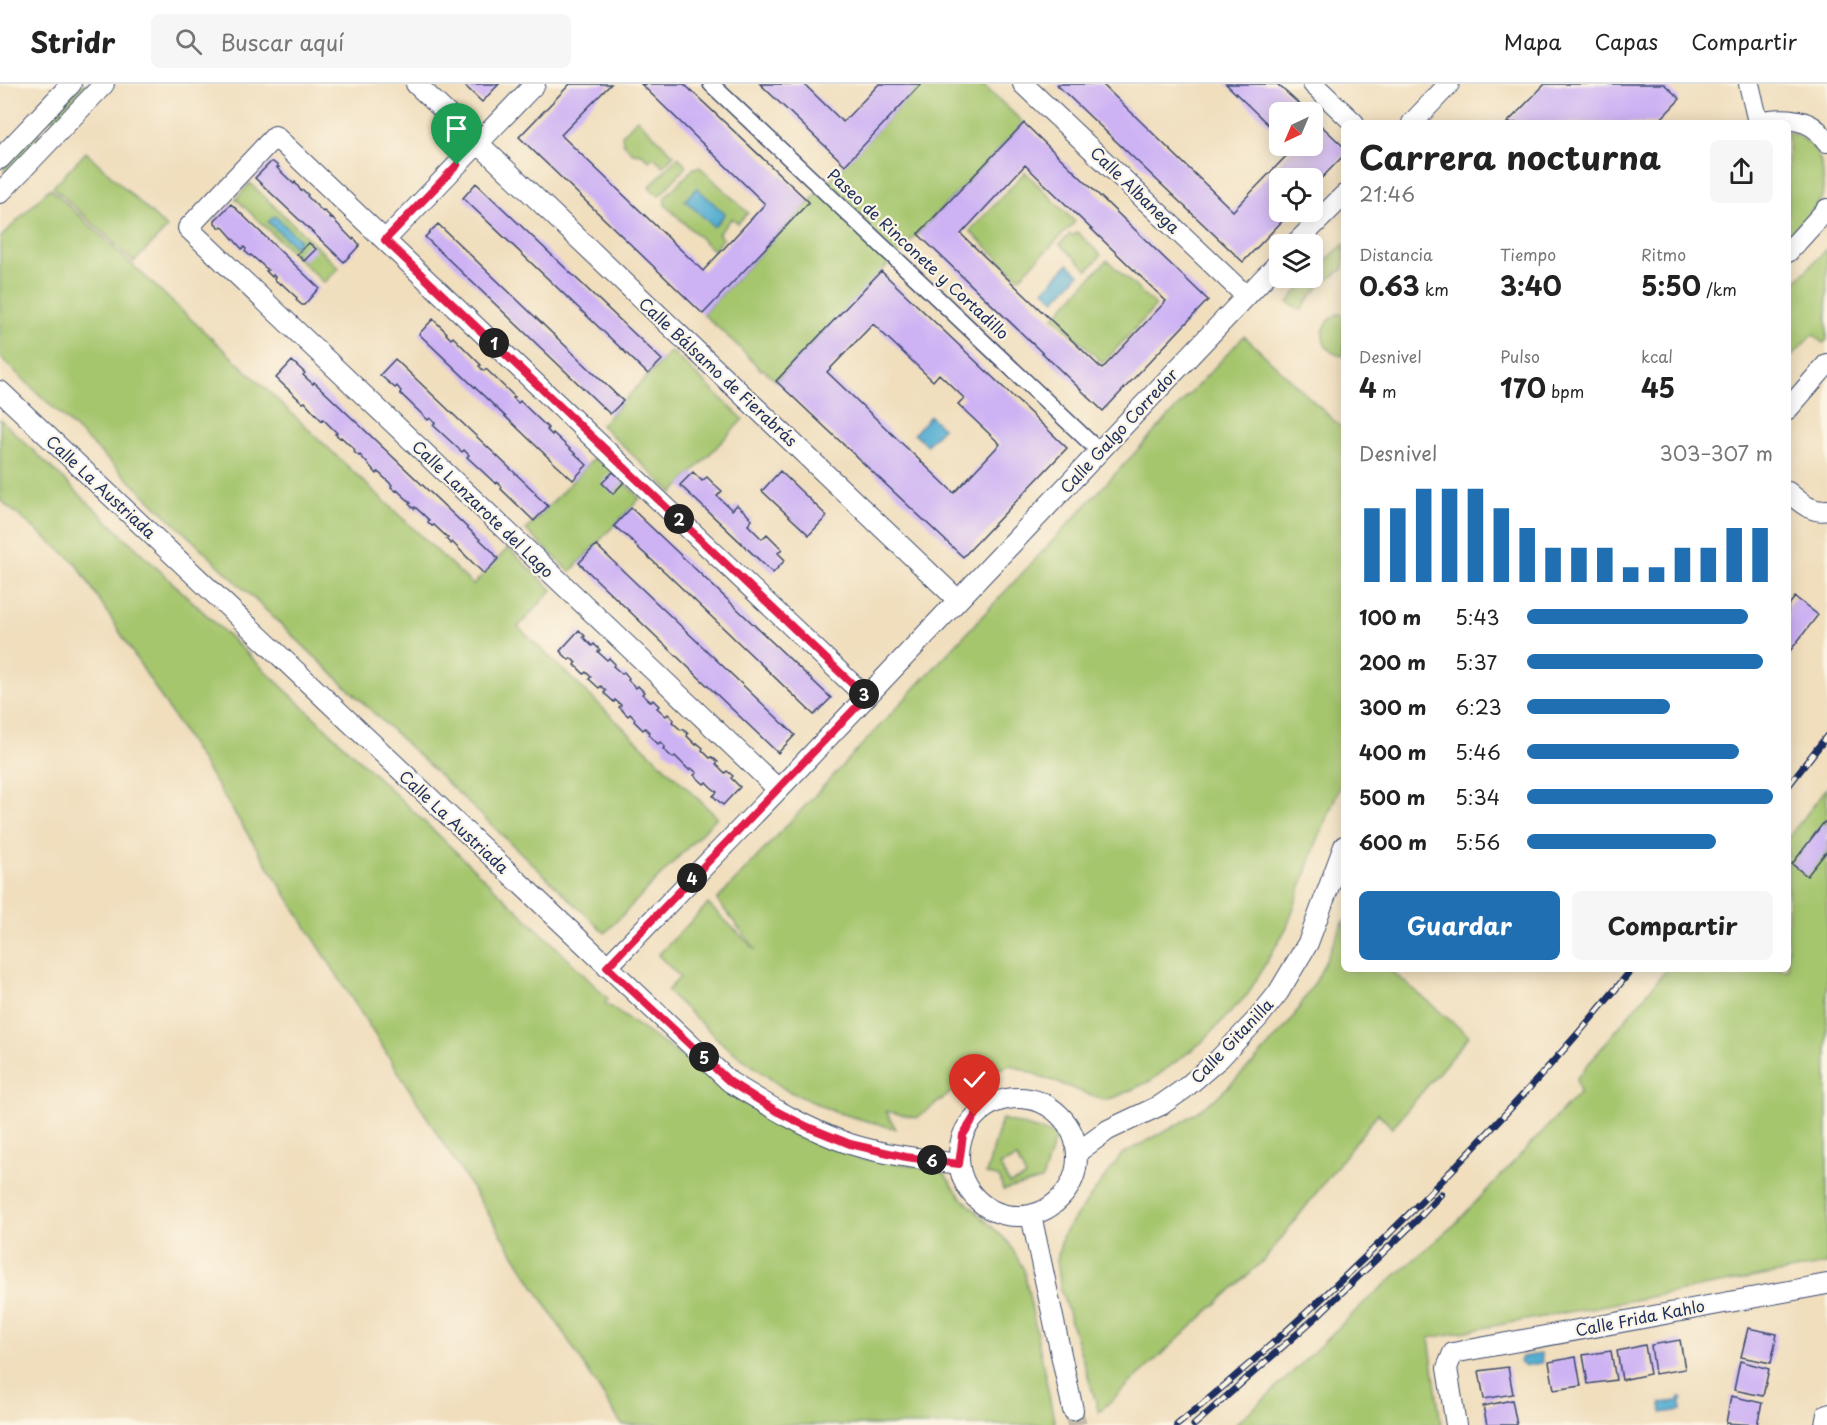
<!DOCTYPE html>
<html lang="es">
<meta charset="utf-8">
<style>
body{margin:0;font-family:"Playpen Sans",sans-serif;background:#f6f6f6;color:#222;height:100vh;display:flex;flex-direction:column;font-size:22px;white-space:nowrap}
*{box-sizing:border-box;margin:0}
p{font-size:20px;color:#767676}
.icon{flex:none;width:33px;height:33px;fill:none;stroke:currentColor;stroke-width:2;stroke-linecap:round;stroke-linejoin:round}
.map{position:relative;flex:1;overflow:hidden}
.sheet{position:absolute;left:1341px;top:36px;width:450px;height:852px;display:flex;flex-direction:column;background:#fff;border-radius:9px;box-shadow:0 3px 15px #0003}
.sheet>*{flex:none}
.needle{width:39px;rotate:224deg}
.buttons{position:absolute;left:1269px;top:18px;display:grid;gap:12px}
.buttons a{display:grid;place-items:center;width:54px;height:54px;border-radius:9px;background:#fff;box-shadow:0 3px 15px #0003;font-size:30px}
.pin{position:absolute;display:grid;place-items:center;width:51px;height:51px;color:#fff;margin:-62px -26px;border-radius:50% 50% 50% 0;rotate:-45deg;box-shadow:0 0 6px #0007}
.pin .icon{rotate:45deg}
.km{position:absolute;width:30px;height:30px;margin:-15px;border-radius:50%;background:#222;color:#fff;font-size:16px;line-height:30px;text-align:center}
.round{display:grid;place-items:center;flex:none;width:63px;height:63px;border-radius:9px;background:#f6f6f6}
.headline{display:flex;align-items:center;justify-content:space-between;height:102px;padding:0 18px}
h1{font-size:33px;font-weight:700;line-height:45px}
.metrics{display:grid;grid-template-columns:repeat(3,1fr);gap:9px;height:102px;padding:6px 18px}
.metrics div{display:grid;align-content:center}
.metrics b{font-size:26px;font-weight:700}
.metrics small{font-size:16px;font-weight:400}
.metrics p{font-size:16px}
.chart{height:168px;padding:12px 18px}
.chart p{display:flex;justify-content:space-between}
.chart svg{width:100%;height:108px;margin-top:6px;stroke:#1f6fb2;stroke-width:6}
.primary-button{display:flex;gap:12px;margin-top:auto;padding:12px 18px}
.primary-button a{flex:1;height:69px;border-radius:9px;background:#1f6fb2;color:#fff;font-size:24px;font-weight:700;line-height:69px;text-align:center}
.primary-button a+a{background:#f6f6f6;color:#222}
ul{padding:0 18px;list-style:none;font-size:20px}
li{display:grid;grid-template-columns:96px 72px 1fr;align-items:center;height:45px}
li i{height:15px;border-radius:8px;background:#1f6fb2}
header{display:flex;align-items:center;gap:36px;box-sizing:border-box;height:84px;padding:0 30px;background:#fff;border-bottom:2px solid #e0e0e0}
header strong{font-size:28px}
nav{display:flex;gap:33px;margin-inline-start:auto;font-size:21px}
.search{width:420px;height:54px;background:#f6f6f6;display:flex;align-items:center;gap:15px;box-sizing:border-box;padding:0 21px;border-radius:9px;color:#767676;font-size:22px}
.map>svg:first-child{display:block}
</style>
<header>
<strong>Stridr</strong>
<div class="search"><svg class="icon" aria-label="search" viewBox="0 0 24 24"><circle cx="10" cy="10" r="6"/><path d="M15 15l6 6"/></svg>Buscar aquí</div>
<nav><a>Mapa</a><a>Capas</a><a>Compartir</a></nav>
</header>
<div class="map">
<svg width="1827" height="1341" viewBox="0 0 1827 1341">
<rect width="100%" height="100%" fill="#fcf5e5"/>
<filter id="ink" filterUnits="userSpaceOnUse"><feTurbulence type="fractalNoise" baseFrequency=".0167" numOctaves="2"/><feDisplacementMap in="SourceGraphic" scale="12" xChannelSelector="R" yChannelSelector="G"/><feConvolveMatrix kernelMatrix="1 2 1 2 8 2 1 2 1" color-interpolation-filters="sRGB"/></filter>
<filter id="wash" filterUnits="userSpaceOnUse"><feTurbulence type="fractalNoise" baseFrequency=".008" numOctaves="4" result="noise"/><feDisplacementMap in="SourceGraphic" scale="24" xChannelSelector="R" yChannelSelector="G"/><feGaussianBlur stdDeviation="1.35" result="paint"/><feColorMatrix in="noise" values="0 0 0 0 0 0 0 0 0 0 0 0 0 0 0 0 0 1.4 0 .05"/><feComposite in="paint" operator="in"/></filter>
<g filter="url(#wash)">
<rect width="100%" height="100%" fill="#f0debd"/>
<path fill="#a6c66e" stroke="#607a66" stroke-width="1.5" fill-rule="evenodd" d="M83,0H92L56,38L51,33Z
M921,0H982L1024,39L776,297L763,285L761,286L736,260L703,230Z
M637,35L674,71L663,82L654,73L649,77L642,70L633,69L623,59L622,51Z
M37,48L42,53L7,89L3,84Z
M1788,48C1818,57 1827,81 1822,113C1816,127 1799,140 1788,152Z
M86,68L167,144L134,178L53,103Z
M678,73L687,82L659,112L649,103Z
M700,83L748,129L738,139L732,134L718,150L723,155L713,166L665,121V113L694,84Z
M1025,88L1075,138L1019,194L970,147Z
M250,99L339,184L324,199L236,115Z
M50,104L266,305L473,501L508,464L552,506L518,543L717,733L605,849L0,273V154Z
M1077,148L1101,171L1088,186L1060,160L1070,150L1073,152Z
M1344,160V185C1325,195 1312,208 1301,227L1288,218L1308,194H1312L1313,189Z
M1827,165V256L1823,259L1813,250L1788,276V205Z
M1107,176L1156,222L1103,279L1054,233Z
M1338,230H1344V272C1318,269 1316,241 1338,230Z
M1244,252L1344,346V693L1316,760L1287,843L1248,910L1201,959L1150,997L1116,1013L1103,1016L1011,981L969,995L917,1034L886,1027L896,1045L835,1028L786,1006L725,962L667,907L680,893L658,871L708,820L756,866L717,816Z
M671,267L743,335L673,409L601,341Z
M0,335L551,858L608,915L605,919L788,1046L861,1075L941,1085L960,1112L1009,1159L1024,1186L1055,1341H622L76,479L0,416Z
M596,372L640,414L570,488L526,446Z
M1827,704V1180L1429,1254L1441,1341H1234L1270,1310L1365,1218L1455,1140L1580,1008L1576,995L1667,885H1788V754Z
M1344,836V885H1389L1469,952L1392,1044L1378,1029L1266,1174L1099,1328L1061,1206L1057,1176L1063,1150L1122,1070L1179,1040L1216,1014L1254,978L1290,938L1317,895Z
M1002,1035L1056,1051L1042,1096L1003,1106L1000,1094L986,1090ZM1017,1074L1026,1093L1009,1100L1000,1081Z"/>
<path fill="#54aed1" stroke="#386e98" stroke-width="1.5" d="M697,104L725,130L714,143L685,116Z
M275,132L300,156L295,163L268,138Z
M1068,180L1079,190L1055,216L1044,206Z
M930,332L943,344L927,361L914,350Z
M1541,1270L1542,1279L1524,1282L1520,1278L1522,1273Z
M1680,1313L1683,1315L1681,1318L1682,1326L1662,1329L1661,1319L1678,1317Z"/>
<g id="blocks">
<path fill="#cdb2f4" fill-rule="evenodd" d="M463,0H499L482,18Z
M570,0H611L561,51L703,187L765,120L641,0H684L809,118L703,230L519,53Z
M760,0H804L843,38L879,0H921L845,81Z
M1058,0H1102L1233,127L1293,65L1290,62H1312V33L1344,63V71L1312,104V94H1280V128H1291L1243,178L1057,1Z
M1226,0H1277L1308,28H1280V52Z
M1545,0H1664L1680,15L1657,39H1507Z
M1024,39L1208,216L1103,327L918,150ZM1025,81L1166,217L1102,285L961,150Z
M271,78H273L279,83L277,84L294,100L295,98L301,107L303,106L308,111L307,112L323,128L324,127L330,132L329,133L331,135L332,134L353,156L354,154L359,160V162L344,178L255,94Z
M476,99L662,276L648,290L463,114Z
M231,120L319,204L304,221H302L296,216L297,214L281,199L280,200L274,195L275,193L273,191L272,193L266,187L268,186L251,171L250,172L245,167L246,165L244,163L242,165L222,142L220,144L215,139V136Z
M438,140L623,317L610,330L425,153Z
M309,159L316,165L304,177L297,170Z
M881,187L1067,364L963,473L776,297ZM873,240L933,297L939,290L964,314L958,320L1000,360L954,409L827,288Z
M433,235L447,249L446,250L451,255L453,253L481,281L479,282L484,287L486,285L515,313L513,314L518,319L520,317L548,344L547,346L552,351L553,349L587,381L573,396L553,378L419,250Z
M395,275L536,409L535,410L548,422L534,437L501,405L502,403L497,398L496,400L467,373L469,371L464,366L462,368L433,341L435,339L430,334L428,336L400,309L401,307L397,302L395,304L380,291Z
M292,277L305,289L303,291L313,300L314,298L493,468L498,475L484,490L452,458L451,460L446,455L448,454L434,441L432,442L428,438L429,436L415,423L414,425L409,420L411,419L397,406L396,407L391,403L392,401L378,388L377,390L360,371L359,372L354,368L355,366L341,353L340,354L335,350L337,349L323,335L322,337L305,318L303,319L276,294Z
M780,387L827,432L809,451L762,407Z
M613,388L624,398L613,410L602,399Z
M693,388L702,397L707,393L714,400L722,407L717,412L732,426L737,421L745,428L752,436L748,441L762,455L767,450L782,465L778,469L785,476L773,489L680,401Z
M631,424L831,614L814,631L666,489L635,461L636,460L614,442Z
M596,461L795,651L778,669L579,479Z
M1795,513L1818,531L1790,567L1788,566V522Z
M579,546L585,552L583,553L592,562L594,560L600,566L598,568L607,576L609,574L615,580L613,582L622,590L624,588L629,594L628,596L636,604L638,602L644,608L642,610L651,618L653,616L659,622L657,624L666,632L668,630L674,636L672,638L681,646L683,645L688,650L687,652L696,661L697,659L703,664L702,666L710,674L712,673L718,678L716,680L725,689L727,687L733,692L731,694L740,703L723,721L713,712L717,708L711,703L706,698L704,700L694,691L697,689L691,684L689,686L675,672L673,674L663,665L665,663L660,658L658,660L649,651L650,649L645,644L643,646L634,637L635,635L630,630L628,632L619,623L621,621L615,616L614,618L604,609L606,607L601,602L599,604L589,595L591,593L586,588L584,590L575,581L576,579L571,574L569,576L560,567Z
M1824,738L1827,740V767L1807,792L1792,780Z
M1748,1244L1777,1250L1771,1279L1741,1273Z
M1680,1256L1685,1285L1655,1290L1651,1261Z
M1645,1261L1650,1290L1622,1296L1617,1267Z
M1611,1267L1616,1296L1588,1300L1583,1271Z
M1576,1273L1581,1302L1554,1306L1549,1278Z
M1740,1277L1769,1285L1763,1312L1734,1306Z
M1508,1283L1513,1310L1484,1315L1479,1287Z
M1731,1312L1762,1319L1757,1341L1726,1339Z
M1512,1316L1517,1341H1487L1483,1322Z"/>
</g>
</g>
<g filter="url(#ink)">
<use href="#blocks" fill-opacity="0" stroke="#3b496c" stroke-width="1.5"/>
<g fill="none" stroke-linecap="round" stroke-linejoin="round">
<path stroke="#c5bbaa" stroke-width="20" stroke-dasharray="20 10" stroke-linecap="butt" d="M1073,1326L1077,1341"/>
<defs>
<path id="pedestrian" d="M711,0L1099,367"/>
<path id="minor" d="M416,0L958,516
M1023,0L1246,212
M1313,0L1354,39
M1749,0L1758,38
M1412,39L1449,0
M1757,39C1775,33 1804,33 1818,47C1821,50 1824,54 1827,58
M0,75L71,0
M0,109L104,0
M385,156L535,0
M1295,160L1344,111
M1788,168L1827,125
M0,307L730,998C769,1022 806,1045 850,1060C885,1071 923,1075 959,1080
M1788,325L1827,280
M1788,408C1799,417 1812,430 1827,426
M778,705L188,144L275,52L866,613
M607,883L799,684L1280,177
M959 1073a59 59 0 1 1 118 0a59 59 0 1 1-118 0Z
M1078,1068L1108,1046L1161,1021L1184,1005L1219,975L1258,934L1278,909L1308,859L1344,762
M1031,1131L1073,1326
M1456,1341L1447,1284L1453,1269L1827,1200
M1825,1341L1827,1330"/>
</defs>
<use href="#pedestrian" stroke="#3b496c" stroke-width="18"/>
<use href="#minor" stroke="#3b496c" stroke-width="22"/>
<use href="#pedestrian" stroke="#fff" stroke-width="15"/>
<use href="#minor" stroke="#fff" stroke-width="20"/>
<defs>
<path id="rail" d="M1788,702L1827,652
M1177,1341C1284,1254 1384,1158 1479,1058C1532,1002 1584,945 1632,885
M1194,1341L1315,1234L1417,1136L1441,1110"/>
</defs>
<use href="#rail" stroke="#1b2f5e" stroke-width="7"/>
<use href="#rail" stroke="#fcf5e5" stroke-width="4.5" stroke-dasharray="14" stroke-linecap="butt"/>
</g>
</g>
<g fill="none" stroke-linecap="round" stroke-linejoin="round" filter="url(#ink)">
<defs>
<path id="route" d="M457,81L385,156L866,613L607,883L730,998L778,1028L808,1043L850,1060L906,1073L959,1080L963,1051L975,1032"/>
</defs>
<use href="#route" stroke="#fff" stroke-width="12"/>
<use href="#route" stroke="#e11d48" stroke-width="8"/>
</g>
<g text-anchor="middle" stroke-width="4.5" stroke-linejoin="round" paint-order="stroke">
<g font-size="16" fill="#1b2f5e" stroke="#fcf5e5">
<text transform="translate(1135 106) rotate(44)" y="6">Calle Albanega</text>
<text transform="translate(918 170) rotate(43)" y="6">Paseo de Rinconete y Cortadillo</text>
<text transform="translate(718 288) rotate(43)" y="6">Calle Bálsamo de Fierabrás</text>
<text transform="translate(1119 347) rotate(-47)" y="6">Calle Galgo Corredor</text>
<text transform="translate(101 403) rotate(43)" y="6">Calle La Austriada</text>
<text transform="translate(483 425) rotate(44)" y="6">Calle Lanzarote del Lago</text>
<text transform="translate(454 738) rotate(43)" y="6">Calle La Austriada</text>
<text transform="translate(1232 957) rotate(-46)" y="6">Calle Gitanilla</text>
<text transform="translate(1640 1234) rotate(-11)" y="6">Calle Frida Kahlo</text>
</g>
</g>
</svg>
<div class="buttons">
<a><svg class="needle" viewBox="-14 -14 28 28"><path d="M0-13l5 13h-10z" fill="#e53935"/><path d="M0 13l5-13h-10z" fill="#767676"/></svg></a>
<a><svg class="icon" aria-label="locate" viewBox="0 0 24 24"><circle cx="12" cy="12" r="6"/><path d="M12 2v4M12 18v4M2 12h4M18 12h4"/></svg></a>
<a><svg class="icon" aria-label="layers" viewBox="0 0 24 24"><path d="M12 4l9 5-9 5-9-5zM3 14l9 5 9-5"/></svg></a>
</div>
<div class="pin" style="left:457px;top:81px;background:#1e9e55"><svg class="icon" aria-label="arrive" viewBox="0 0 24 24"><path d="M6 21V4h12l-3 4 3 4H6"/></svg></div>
<div class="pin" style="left:975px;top:1032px;background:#d93025"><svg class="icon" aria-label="check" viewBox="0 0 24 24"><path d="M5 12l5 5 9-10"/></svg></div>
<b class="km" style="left:494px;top:259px">1</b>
<b class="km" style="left:679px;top:435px">2</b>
<b class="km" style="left:864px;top:610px">3</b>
<b class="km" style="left:692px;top:794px">4</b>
<b class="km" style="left:704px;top:973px">5</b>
<b class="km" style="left:932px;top:1076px">6</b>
<section class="sheet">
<div class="headline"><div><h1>Carrera nocturna</h1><p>21:46</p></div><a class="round"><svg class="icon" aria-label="share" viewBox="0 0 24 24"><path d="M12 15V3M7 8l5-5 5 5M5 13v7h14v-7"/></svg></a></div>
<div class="metrics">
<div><p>Distancia</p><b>0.63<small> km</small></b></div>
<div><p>Tiempo</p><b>3:40</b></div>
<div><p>Ritmo</p><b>5:50<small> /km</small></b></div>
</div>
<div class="metrics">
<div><p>Desnivel</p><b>4<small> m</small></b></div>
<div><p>Pulso</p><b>170<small> bpm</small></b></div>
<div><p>kcal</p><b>45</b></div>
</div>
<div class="chart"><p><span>Desnivel</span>303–307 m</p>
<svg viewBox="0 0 160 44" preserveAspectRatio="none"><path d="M5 44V14M15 44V14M25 44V6M35 44V6M45 44V6M55 44V14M65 44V22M75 44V30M85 44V30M95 44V30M105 44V38M115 44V38M125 44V30M135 44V30M145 44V22M155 44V22"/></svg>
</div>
<ul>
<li><b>100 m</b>5:43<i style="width:90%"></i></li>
<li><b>200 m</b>5:37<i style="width:96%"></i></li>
<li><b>300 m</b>6:23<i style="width:58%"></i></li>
<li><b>400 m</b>5:46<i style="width:86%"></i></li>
<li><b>500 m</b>5:34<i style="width:100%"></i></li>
<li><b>600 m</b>5:56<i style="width:77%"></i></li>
</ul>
<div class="primary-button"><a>Guardar</a><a>Compartir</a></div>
</section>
</div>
